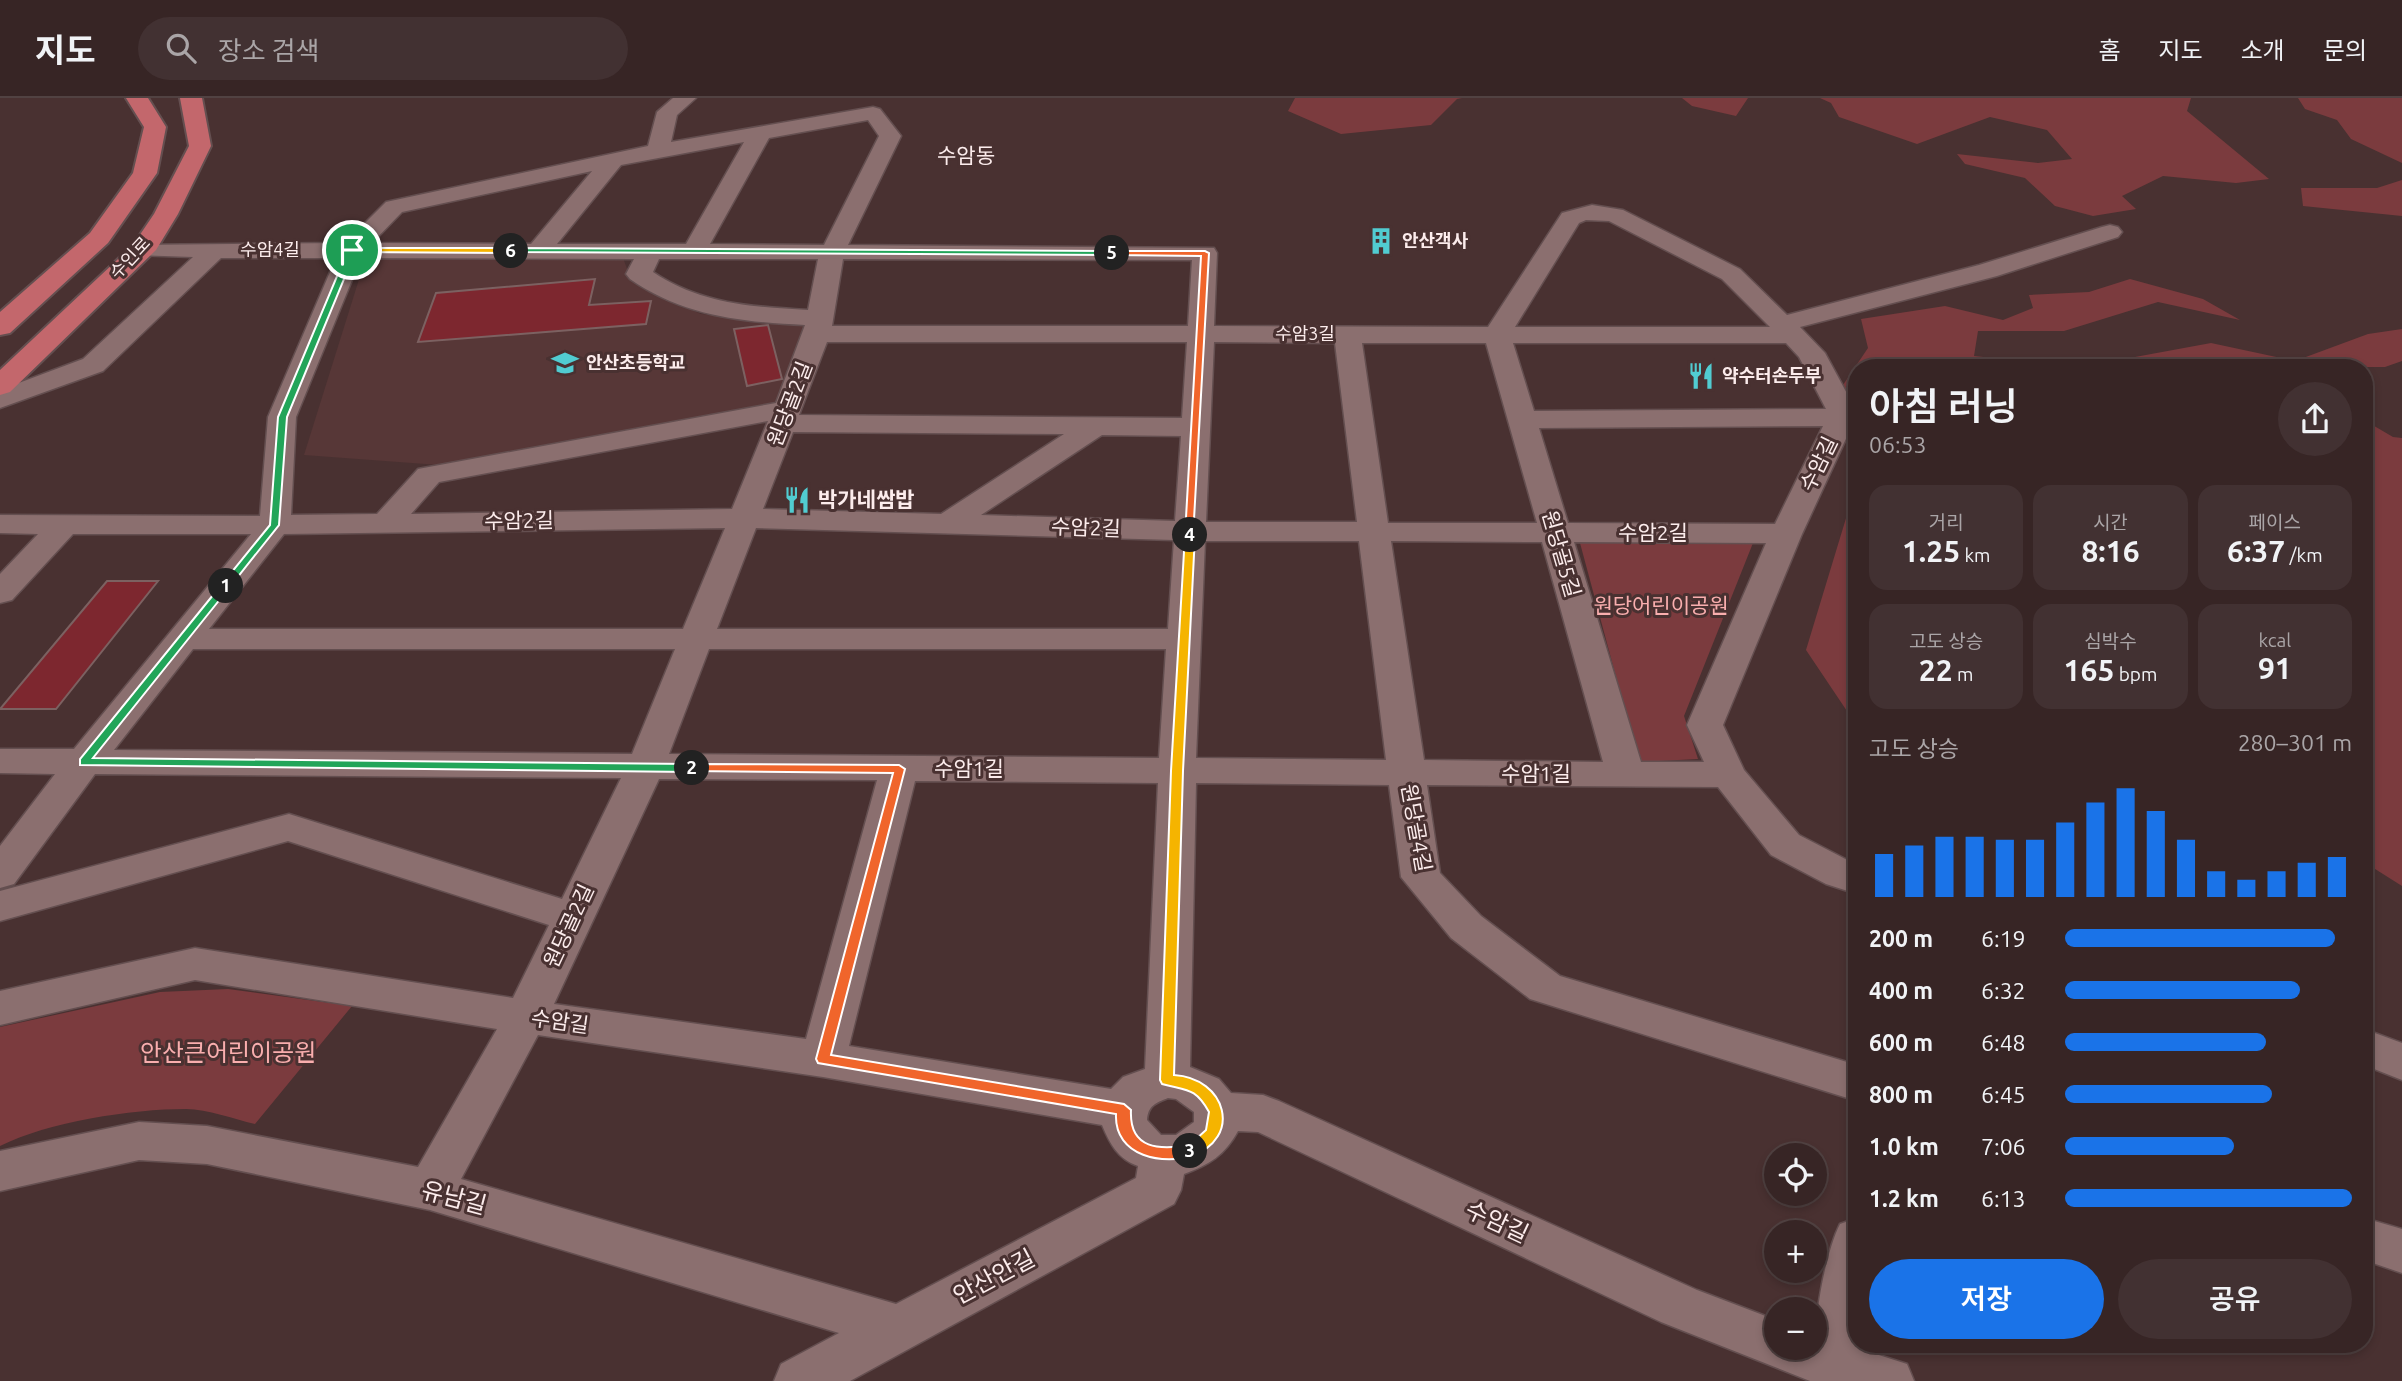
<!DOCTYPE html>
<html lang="ko">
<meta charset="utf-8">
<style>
body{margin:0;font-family:Ubuntu,"Noto Sans KR",sans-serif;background:#423132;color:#f1f3f6;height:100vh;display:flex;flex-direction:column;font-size:26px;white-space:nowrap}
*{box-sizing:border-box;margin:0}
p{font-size:23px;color:#aaa5a7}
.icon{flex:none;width:38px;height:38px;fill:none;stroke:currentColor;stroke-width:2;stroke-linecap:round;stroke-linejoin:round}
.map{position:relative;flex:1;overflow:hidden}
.sheet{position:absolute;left:1848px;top:261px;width:525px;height:994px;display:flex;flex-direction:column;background:#372525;border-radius:28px;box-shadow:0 4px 10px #0003,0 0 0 2px #514242}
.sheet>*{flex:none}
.fabs{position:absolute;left:1764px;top:1045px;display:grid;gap:14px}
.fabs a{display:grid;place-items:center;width:63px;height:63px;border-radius:50%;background:#372525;box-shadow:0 4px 10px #0003,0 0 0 2px #514242;font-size:35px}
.pin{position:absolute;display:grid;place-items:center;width:60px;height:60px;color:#fff;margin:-30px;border:4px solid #fff;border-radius:50%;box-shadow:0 2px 7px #0007}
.km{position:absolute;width:35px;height:35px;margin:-18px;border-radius:50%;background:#222;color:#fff;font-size:19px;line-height:35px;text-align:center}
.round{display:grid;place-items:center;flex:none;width:74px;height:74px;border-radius:37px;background:#423132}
.head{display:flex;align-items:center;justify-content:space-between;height:119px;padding:0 21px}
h1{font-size:38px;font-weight:600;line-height:52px}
.stats{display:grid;grid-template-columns:repeat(3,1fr);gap:10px;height:119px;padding:7px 21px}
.stats div{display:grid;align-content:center;border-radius:18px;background:#423132;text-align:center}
.stats b{font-size:30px;font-weight:600}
.stats small{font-size:19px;font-weight:400}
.stats p{font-size:19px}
.chart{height:196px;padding:14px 21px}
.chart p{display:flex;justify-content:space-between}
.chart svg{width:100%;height:126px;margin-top:7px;stroke:#1a73e8;stroke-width:6}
.button{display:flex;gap:14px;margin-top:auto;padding:14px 21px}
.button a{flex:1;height:80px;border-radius:42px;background:#1a73e8;color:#fff;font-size:28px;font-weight:600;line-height:80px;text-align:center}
.button a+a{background:#423132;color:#f1f3f6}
ul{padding:0 21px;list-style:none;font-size:23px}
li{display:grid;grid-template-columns:112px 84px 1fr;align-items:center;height:52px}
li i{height:18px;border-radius:9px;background:#1a73e8}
header{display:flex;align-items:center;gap:42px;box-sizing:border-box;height:98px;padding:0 35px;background:#372525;border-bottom:2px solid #514242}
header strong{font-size:33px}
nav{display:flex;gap:38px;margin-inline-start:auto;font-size:24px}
.search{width:490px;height:63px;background:#423132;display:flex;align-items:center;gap:18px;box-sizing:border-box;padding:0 24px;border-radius:38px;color:#aaa5a7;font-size:26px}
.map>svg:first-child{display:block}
</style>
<header>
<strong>지도</strong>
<div class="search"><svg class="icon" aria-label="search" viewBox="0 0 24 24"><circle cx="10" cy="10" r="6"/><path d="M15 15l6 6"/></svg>장소 검색</div>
<nav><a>홈</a><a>지도</a><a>소개</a><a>문의</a></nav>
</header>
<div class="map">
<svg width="2402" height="1283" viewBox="0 0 2402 1283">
<rect width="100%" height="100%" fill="#493131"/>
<path fill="#573737" d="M622,157L630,179L675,205L701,216L811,225L783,305L439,367L304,357L366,159Z"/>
<path fill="#7b3b3e" d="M1295,0H1462L1457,1L1431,27L1341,36L1288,13Z
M1682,0H1748L1736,18L1692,8Z
M1820,0H2191L2187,13L2269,81L2236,85L2163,78L2122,98L2136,111L2093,118L2055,108L2025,80L1965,66L1957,56L2038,65L2072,61L2047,32L1990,19L1917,46L1839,19L1831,5Z
M2298,0H2402V65L2351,41L2337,22L2305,11Z
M2402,82V118L2303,108L2301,90H2377Z
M2130,181L2203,201L2240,222L2158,204L2064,233H1978L1974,258L2079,269L1857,270V328L1843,287L1868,250L1861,221L1945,208L2003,222L2033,210L2029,197L2089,194Z
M2402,231V263L2385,269H2135V259L2211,245L2295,263L2368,236Z
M2364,322L2393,339L2402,340V788L2364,764Z
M1857,384V628L1806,552Z
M1580,445H1753L1684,618L1698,661L1639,664Z
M228,891L352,908L255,1026C233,1021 208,1011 186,1011C131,1011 48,1024 0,1048V929L160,894Z"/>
<path fill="#7d272f" stroke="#7c6161" stroke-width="2" d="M595,181L589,207L651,203L646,226L418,244L436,195Z
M768,227L782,281L747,288L734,231Z
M107,483H158L56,611H0Z"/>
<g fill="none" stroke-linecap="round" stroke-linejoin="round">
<defs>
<path id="minor" d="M673,0H696L677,17L671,44L873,9L880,11L901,38L848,147L1214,150L1217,155L1214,228L1488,229L1562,115L1592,107L1623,112L1740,171L1787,217L1979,167L2102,129L2110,127L2118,129L2122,134L2118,139L1997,178L1800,229L1825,255L1857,314L1856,319L1802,436L1723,627L1744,672L1799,737L1857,767V796L1826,786L1771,757L1718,689L1427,687L1440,775L1481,818L1560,878L1857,967V1003L1530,901L1451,840L1401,779L1389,687L1196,685L1190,969L1219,981L1231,995L1263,997L1279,1003L1697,1192L1776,1222V1250H1815C1815,1216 1825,1156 1840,1126L1857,1120V1246H1864L1863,1252L1907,1266L1914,1283H1810L1661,1224L1258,1034L1238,1033C1225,1057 1209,1067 1184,1076L1181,1092L1174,1106L850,1283H774L781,1266L839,1235L430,1112L207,1066L139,1062L0,1093V1053L139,1024L207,1028L418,1069L497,931L195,882L0,927V893L195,850L513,900L549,827L288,743L0,823V793L289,716L562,801L621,680L95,676L14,786L0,790V748L55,676L0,675V651H74L251,436H73L12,502L0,505V476L38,436L0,435V417L260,418L268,319L336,160H221L103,273L0,310V292L83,261L193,159L134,157L131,152L134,147L345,145L386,104L648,48L657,14ZM868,22L879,38L824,147L710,146L769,40ZM744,44L686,146H557L621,67ZM592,73L531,146L372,145L402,114ZM1586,122L1609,123L1722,181L1770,229H1515L1579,125ZM361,160L634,161L626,176L630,181C683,218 742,224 805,227L776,305L418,371L377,416L291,417L296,319ZM659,161H818L808,212C753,209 700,206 653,174ZM843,161L1192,162L1188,228H832ZM827,244H1187L1182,320L799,317ZM1214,244L1335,245L1357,424H1206ZM1362,245H1486L1537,425H1388ZM1513,245H1786L1799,259L1826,311L1534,313ZM768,323L732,411L411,416L439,384ZM1823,328L1775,426L1568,425L1539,330ZM793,334L1064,336L941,416L763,411ZM1102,337L1181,338L1175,423L981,417ZM725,430L683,531H209L284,436ZM756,430L1174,442L1168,531H717ZM1205,443H1359L1386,662L1196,660ZM1391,443L1542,444L1603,664L1424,662ZM1574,444L1766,445L1687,627L1704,664H1641ZM193,551H675L632,656L114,652ZM709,551H1166L1159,660L669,656ZM659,681L877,682L806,941L554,906ZM915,683L1158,685L1145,971L1123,979L1111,991L849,948ZM538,937L823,979L1102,1027C1110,1046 1118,1061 1138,1068L1136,1080L896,1206L461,1081ZM1168,1000L1176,1001L1194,1014V1024L1176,1037H1161L1147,1022C1148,1008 1155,1005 1168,1000Z
M2364,931L2402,945V982L2364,967Z
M2364,1120L2402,1131V1175L2364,1162Z"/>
<path id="major" d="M126,0H148L166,29L157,75L108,145L10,235L0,237V214L90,135L133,75L144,29Z
M180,0H202L211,48L178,116L156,152L10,294L0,297V272L133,147L154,116L189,48Z"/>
</defs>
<use href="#minor" stroke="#644f50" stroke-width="3"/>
<use href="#major" stroke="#644f50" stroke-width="4"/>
<use href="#minor" fill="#8b6f6f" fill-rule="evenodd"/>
<use href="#major" fill="#c3676c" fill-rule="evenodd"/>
</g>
<path fill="#22a559" stroke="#fff" stroke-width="2" d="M352,150L356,152L287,319L279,427L229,490H222V486L270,427L278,319L348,152Z"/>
<path fill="#22a559" stroke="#fff" stroke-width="2" d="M226,485L229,486V490L93,660L692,666L698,670L692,674L80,667V661L222,486Z"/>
<path fill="#f0652b" stroke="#fff" stroke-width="2" d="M692,666L899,667L905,671L831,957L1124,1006L1131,1012C1129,1052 1160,1052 1190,1047L1197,1053L1195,1057C1164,1068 1114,1059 1116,1016L818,965L816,961L893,675L688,673L686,670Z"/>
<path fill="#f5b400" stroke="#fff" stroke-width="2" d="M1190,434L1195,437L1183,673L1174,977C1226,980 1244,1040 1190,1059L1183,1053L1206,1032L1209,1014C1195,989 1187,993 1162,986L1160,982L1171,673L1185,437Z"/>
<path fill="#f0652b" stroke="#fff" stroke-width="2" d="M1109,153H1205L1209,155L1193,439L1185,437L1201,158L1112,157Z"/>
<path fill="#22a559" stroke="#fff" stroke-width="2" d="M511,150L1112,153L1115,155L1112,157L508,154Z"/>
<path fill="#f5b400" stroke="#fff" stroke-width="2" d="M352,150H511L515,153L511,155L349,154Z"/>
<defs>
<symbol id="building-bare" viewBox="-9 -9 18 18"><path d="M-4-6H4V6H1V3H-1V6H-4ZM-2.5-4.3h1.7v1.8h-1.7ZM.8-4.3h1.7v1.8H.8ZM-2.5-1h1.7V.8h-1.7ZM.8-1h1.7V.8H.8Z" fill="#51ccd1" stroke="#493131" stroke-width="2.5" paint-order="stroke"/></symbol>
<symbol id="school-bare" viewBox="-9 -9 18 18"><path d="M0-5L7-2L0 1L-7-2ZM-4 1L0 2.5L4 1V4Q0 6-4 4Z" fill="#51ccd1" stroke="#493131" stroke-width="2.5" paint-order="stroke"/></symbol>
<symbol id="restaurant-bare" viewBox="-9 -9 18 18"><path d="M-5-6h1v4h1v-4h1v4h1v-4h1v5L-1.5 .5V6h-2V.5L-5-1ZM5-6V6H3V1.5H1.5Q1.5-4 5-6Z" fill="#51ccd1" stroke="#493131" stroke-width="2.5" paint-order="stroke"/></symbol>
</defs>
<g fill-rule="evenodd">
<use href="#building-bare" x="1362" y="124" width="38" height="38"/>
<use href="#school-bare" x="546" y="246" width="38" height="38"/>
<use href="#restaurant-bare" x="1682" y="259" width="38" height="38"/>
<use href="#restaurant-bare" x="778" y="383" width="38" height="38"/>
</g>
<g text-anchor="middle" stroke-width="6" stroke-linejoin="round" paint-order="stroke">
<g font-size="18" font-weight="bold" fill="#fcecec" stroke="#493131" text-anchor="start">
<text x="1402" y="149">안산객사</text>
<text x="586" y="271">안산초등학교</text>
<text x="1722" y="284">약수터손두부</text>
</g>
<g font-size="18" fill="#fcecec" stroke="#493131">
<text x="270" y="158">수암4길</text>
<text transform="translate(130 160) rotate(-47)" y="6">수인로</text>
<text x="1305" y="242">수암3길</text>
</g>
<g font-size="21" fill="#fcecec" stroke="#493131">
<text x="966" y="65">수암동</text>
</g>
<g font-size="21" fill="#fcecec" stroke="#493131">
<text transform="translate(790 306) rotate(-69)" y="7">원당골2길</text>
<text transform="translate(1819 366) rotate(-64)" y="7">수암길</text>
<text transform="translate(519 423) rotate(-1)" y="7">수암2길</text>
<text transform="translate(1086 430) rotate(2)" y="7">수암2길</text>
<text x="1653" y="442">수암2길</text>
<text transform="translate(1561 456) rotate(74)" y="7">원당골5길</text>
<text x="969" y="678">수암1길</text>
<text x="1536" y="683">수암1길</text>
<text transform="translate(1416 730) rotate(80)" y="7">원당골4길</text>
<text transform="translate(569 828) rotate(-65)" y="7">원당골2길</text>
<text transform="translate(560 924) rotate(8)" y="7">수암길</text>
</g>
<g font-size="21" font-weight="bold" fill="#fcecec" stroke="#493131" text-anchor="start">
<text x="818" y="409">박가네쌈밥</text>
</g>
<g font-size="21" fill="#f9aeae" stroke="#493131">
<text x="1661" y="515">원당어린이공원</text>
</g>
<g font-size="24" fill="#f9aeae" stroke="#493131">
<text x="228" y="963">안산큰어린이공원</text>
</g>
<g font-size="24" fill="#fcecec" stroke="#493131">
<text transform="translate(454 1100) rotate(15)" y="8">유남길</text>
<text transform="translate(1497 1124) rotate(25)" y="8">수암길</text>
<text transform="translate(994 1179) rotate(-28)" y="8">안산안길</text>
</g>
</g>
</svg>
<div class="fabs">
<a><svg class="icon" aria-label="locate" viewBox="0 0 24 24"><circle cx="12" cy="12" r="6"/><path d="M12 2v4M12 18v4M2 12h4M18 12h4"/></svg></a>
<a>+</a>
<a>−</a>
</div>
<div class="pin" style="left:352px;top:152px;background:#1e9e55"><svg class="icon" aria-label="arrive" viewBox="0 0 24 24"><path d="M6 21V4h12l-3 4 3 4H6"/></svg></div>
<b class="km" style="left:226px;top:488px">1</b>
<b class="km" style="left:692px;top:670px">2</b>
<b class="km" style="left:1190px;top:1053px">3</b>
<b class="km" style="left:1190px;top:437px">4</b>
<b class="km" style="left:1112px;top:155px">5</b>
<b class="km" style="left:511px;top:153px">6</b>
<section class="sheet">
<div class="head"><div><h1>아침 러닝</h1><p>06:53</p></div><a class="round"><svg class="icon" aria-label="share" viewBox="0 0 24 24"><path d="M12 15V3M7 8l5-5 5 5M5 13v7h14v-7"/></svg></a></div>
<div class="stats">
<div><p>거리</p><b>1.25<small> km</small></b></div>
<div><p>시간</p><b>8:16</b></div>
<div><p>페이스</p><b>6:37<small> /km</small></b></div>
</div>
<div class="stats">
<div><p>고도 상승</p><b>22<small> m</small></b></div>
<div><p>심박수</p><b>165<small> bpm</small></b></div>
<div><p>kcal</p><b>91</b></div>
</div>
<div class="chart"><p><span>고도 상승</span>280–301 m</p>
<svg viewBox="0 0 160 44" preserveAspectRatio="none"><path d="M5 44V29M15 44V26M25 44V23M35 44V23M45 44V24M55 44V24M65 44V18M75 44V11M85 44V6M95 44V14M105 44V24M115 44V35M125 44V38M135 44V35M145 44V32M155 44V30"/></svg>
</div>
<ul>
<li><b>200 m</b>6:19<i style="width:94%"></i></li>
<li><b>400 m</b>6:32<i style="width:82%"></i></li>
<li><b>600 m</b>6:48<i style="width:70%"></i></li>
<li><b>800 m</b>6:45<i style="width:72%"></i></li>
<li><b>1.0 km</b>7:06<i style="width:59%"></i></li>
<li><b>1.2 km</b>6:13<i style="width:100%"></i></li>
</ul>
<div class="button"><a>저장</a><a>공유</a></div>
</section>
</div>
